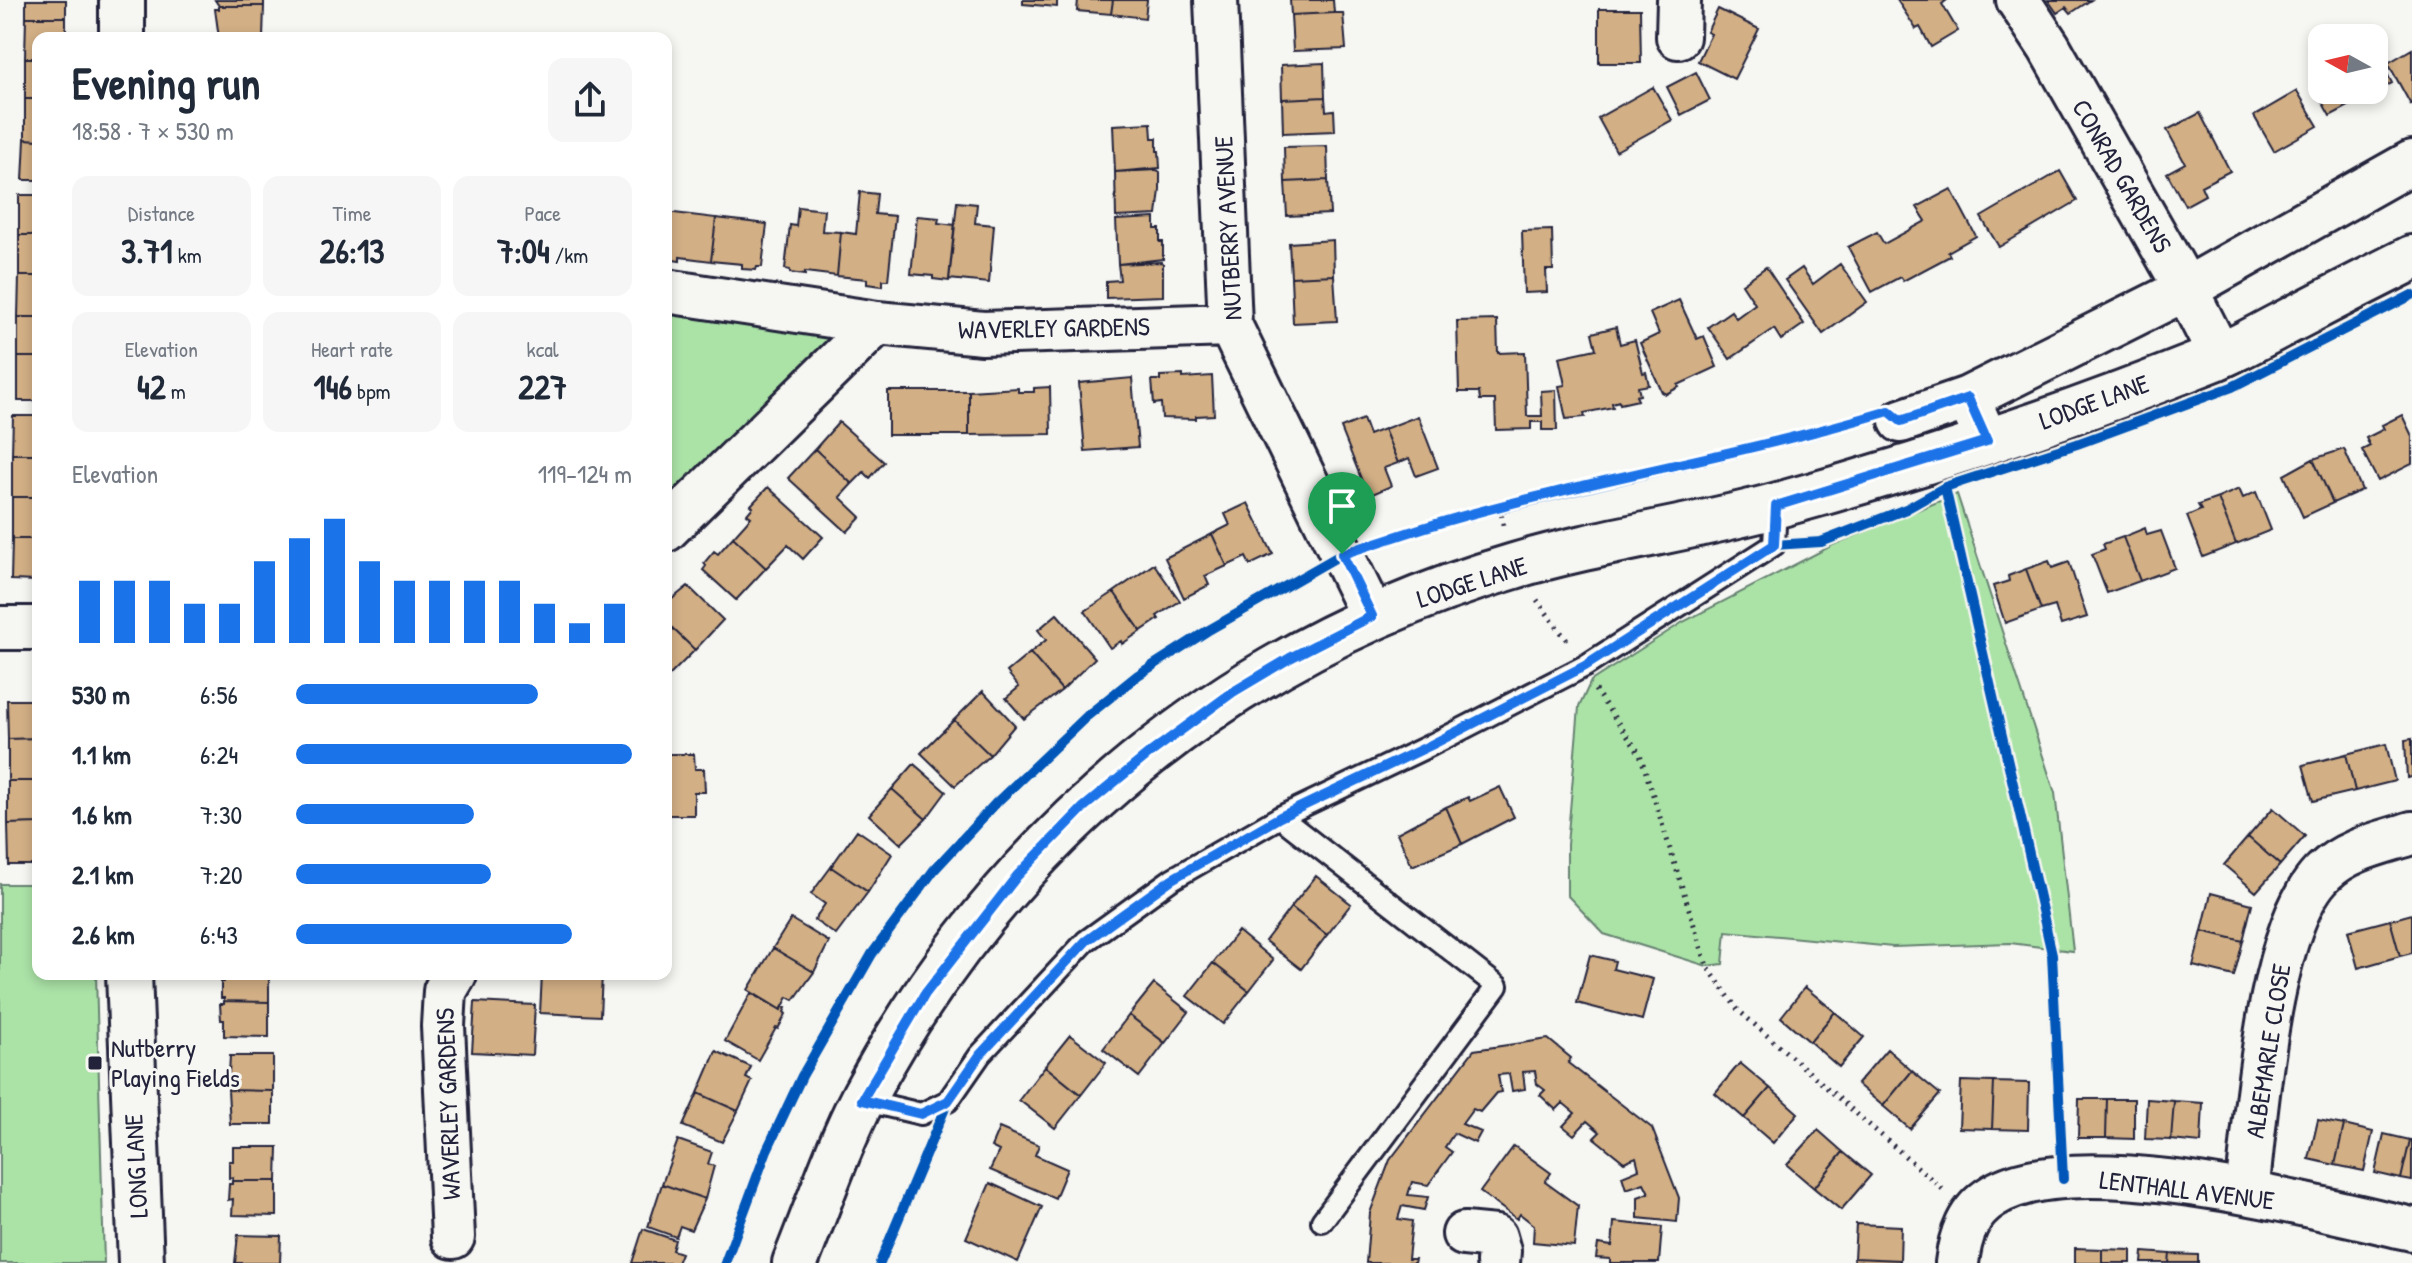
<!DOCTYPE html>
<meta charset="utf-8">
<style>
body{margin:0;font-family:"Patrick Hand",sans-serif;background:#f6f6f7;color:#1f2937;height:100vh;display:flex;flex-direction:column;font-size:30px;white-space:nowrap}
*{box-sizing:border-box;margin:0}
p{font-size:26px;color:#747a83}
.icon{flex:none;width:44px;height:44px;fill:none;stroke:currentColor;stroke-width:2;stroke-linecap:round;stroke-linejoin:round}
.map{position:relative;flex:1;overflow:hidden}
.drawer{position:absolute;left:32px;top:32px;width:640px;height:948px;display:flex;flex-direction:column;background:#fff;border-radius:16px;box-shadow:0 4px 12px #0003}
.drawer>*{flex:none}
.needle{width:52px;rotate:278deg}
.controls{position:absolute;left:2308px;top:24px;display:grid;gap:16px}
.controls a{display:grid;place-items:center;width:80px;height:80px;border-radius:16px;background:#fff;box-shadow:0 4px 12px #0003;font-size:40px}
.pin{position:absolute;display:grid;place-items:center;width:68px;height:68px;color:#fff;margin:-82px -34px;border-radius:50% 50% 50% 0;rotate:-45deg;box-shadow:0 0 8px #0007}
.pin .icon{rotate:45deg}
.round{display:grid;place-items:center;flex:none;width:84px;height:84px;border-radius:16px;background:#f6f6f7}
.head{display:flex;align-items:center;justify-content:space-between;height:136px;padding:0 40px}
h1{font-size:44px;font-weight:700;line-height:60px}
.metrics{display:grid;grid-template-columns:repeat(3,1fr);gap:12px;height:136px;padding:8px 40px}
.metrics div{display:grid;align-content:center;border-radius:16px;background:#f6f6f7;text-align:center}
.metrics b{font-size:34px;font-weight:700}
.metrics small{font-size:22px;font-weight:400}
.metrics p{font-size:22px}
.chart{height:224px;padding:16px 40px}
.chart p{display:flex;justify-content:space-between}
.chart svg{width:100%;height:144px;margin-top:8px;stroke:#1a73e8;stroke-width:6}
ul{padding:0 40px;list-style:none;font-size:26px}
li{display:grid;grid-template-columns:128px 96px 1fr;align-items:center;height:60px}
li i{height:20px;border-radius:10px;background:#1a73e8}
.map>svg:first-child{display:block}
</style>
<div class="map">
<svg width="2412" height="1263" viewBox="0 0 2412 1263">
<rect width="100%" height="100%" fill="#f6f6f2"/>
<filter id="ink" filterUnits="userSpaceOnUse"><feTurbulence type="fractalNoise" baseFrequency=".0125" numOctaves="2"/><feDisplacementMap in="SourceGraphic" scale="16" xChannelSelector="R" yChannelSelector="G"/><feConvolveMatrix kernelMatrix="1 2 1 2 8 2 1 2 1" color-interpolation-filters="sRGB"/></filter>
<g filter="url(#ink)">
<path fill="#abe3a7" stroke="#668271" stroke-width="2" d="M666,307L838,331L666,506Z
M1957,494L2055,793L2073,951L2010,943L1893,947L1726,931L1723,964L1707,966L1604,934L1567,895V845L1579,707L1591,681L1683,622L1833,545Z
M0,884H38V974H96L104,1263H0Z"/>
<path fill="#d2af85" stroke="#22223b" stroke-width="2" d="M26,0H66V17H26Z
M215,0H264V6H219Z
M1023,0H1057V7L1023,4Z
M1078,0H1113L1111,14L1077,11Z
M1113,0H1147L1145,18L1111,14Z
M1290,0H1333L1334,13L1291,15Z
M1897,0H1947L1942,4L1958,31L1931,47L1920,27L1916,29Z
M2048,0H2091L2071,13L2066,7L2057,13Z
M219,6H264L263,38H219L215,9H219Z
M1599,9H1640L1641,63H1599Z
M1718,9L1759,29L1734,79L1698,61L1711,34L1707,32Z
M1334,13H1343L1346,49L1293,51L1291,15Z
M26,17H66V38H38V58H25Z
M2374,49L2392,83L2330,116L2311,82L2322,76V90H2374Z
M2412,49V104L2411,105L2388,63Z
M25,58H38V99H25Z
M1324,63L1325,97L1282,99L1281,65Z
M1696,72L1710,100L1681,115L1667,87Z
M1653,87L1672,120L1616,151L1598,118Z
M2297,91L2318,126L2274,151L2254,116Z
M1325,97L1326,111L1334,110L1335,131L1283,133L1282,99Z
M25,99H38V140L25,139Z
M2200,113L2230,171L2201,186L2205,195L2185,206L2167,173L2185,163L2167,130Z
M1151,123L1152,138H1157V151H1159L1160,168L1115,172L1113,125Z
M25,139L38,140V180H23Z
M1327,146L1328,180L1285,182L1284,147Z
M1157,170L1160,172V190L1157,215L1116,217L1115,172Z
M2060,171L2077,201L1999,247L1981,217Z
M1328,180L1330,214L1287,216L1285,182Z
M1951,189L1976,236L1948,252L1950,256L1903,281L1900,277L1872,292L1848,247L1877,232L1884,244L1926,221L1917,207Z
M860,192L877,194L875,214L895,216L888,280H883V286L867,284V279L837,276L841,232L856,234Z
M19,195H38V235H19Z
M957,202L977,204L975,223L994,225L989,283L949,279Z
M798,207L824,210L822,231L841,232L837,276L805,272V275L790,273V270L785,269L790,225L796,226Z
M666,212L716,218L711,261L680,257V261L666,259Z
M917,216L939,218L938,223L955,225L949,281L933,279V276L911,274Z
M716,218L767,224L762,267H757L756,270L742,269V264L711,261Z
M1155,218V229H1160V242H1163V259L1118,264L1116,220Z
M1552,230L1553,270H1546L1547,292L1524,293L1522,231Z
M19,235H38V276H19Z
M1333,240L1334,275L1291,277L1289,243Z
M1161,262L1163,263V296L1106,298V281L1120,280L1118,264Z
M1840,264L1867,302L1823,334L1785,280L1802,268L1813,284Z
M1766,267L1804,324L1781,340L1774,329L1730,359L1708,327L1731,311L1736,318L1755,304L1742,284Z
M1334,275L1337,321L1293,323L1291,277Z
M19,276H38V317H18Z
M1679,300L1697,339L1704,336L1717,367L1678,385L1679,387L1666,394L1662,392L1640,343L1659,334L1650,313Z
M18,317H38V357H18Z
M1497,320L1498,353L1525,352L1527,416H1542L1541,391L1556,390L1557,430H1542V422H1531V429L1496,430L1495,400H1480L1479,392H1459L1457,321Z
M1616,327L1620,344L1635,340L1643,373L1646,372L1649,385L1638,387L1640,395L1636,396L1638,400L1620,404L1619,401L1612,403L1613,407L1584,413L1585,417L1566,419L1559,386L1565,385L1559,357L1596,349L1592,333Z
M18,357H38V401H18Z
M1183,375V378L1212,376L1214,415L1196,416V419L1162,418L1161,403L1154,404L1152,380H1160V376Z
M1132,378L1138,447L1085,451L1079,383Z
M1050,387L1051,434L969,435V391L1018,388V392H1034V388Z
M888,391H969V435H888Z
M2402,415L2412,436V464L2378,481L2362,450L2370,446L2366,438L2384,429L2382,425Z
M13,416H38V454H12Z
M1418,416L1438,468L1416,476L1409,458L1398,463L1384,429Z
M1363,419L1369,435L1384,429L1398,463L1384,468L1391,486L1368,496L1341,428Z
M839,422L884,462L870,478L864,472L852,484L815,449Z
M815,449L852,484L840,497L861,517L847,532L788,478Z
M2344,449L2362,490L2333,503L2313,459Z
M12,454H38V497H12Z
M2313,459L2333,503L2303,517L2284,475Z
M768,487L823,537L803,559L788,545L766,568L733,537L751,517L747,514L753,507L751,505Z
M2239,489L2243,498L2256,492L2271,530L2236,544L2218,498Z
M12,497H38V539H12Z
M2218,498L2236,544L2203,557L2187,516L2201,510L2198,505Z
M1248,503L1273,554L1250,565L1246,557L1227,566L1212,534L1230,525L1225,514Z
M2145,528L2147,535L2161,531L2175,568L2140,581L2123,537Z
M1212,534L1227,566L1205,576L1209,585L1184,598L1165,558Z
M733,537L766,568L736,600L703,570L706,566L704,563L714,551L718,554Z
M2123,537L2140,581L2107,593L2092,554L2105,549L2103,544Z
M12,539H38V581L11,580Z
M2049,561L2052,568L2069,562L2087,617L2061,625L2055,606L2041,610L2026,569Z
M1154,564L1180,601L1157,616L1159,619L1141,631L1114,592Z
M2026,569L2041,610L2005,623L1993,586L2009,581L2008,576Z
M688,586L723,620L695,650L666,622V604Z
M1114,592L1141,631L1122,644L1121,641L1110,648L1085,611Z
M1057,614L1095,658L1062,690L1030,653L1046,640L1038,630Z
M666,622L695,650L666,679Z
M1030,653L1062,690L1024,719L1006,698L1019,687L1007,672Z
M983,691L1015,725L990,755L954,720Z
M7,700H38V738L8,739Z
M954,720L990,755L955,786L921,753Z
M38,738V781H8V739Z
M2412,739V777L2407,778L2405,740Z
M2386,744L2395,781L2355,791L2346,754Z
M666,754H694L695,769H704L705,792H694V815H666Z
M2346,754L2355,791L2313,801L2303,765Z
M914,764L946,792L926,819L892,789Z
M8,781H38V823L8,824Z
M1500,787L1514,817L1462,844L1446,807L1468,797L1470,801Z
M892,789L926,819L901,844L869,815Z
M1446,807L1462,844L1412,866L1397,833Z
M2273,808L2305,836L2280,865L2248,837Z
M38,823V865H9L8,824Z
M857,830L892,854L868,892L831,867Z
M2248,837L2280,865L2256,892L2224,865Z
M831,867L868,892L836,935L814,920L825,904L811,894Z
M1316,876L1351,904L1327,935L1291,907Z
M2211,893L2252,904L2243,941L2202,931Z
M1291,907L1327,935L1301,969L1265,941Z
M2412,914V953L2400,956L2390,920Z
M791,919L829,942L814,972L773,948Z
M2390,920L2400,956L2358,968L2348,931Z
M1238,931L1273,960L1249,991L1213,963Z
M2202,931L2243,941L2234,976L2193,966Z
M773,948L814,972L794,1000L788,997L781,1010L748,990Z
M1590,955L1615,961L1613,969L1653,979L1642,1020L1577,1003Z
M1213,963L1249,991L1223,1024L1187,996Z
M224,974H269V1002L224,1001V998H221V982H224Z
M542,974H602L600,1016L540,1013Z
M1154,984L1189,1012L1165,1043L1129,1015Z
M1805,987L1835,1012L1810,1042L1781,1017Z
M751,993L781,1010L783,1007L786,1008L784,1012L786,1014L778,1029L776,1028L758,1060L725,1041Z
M224,1001L269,1002V1037L224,1036V1020H221L220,1004H224Z
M475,1002L535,1005L532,1055L472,1052Z
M1835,1012L1864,1037L1839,1067L1810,1042Z
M1129,1015L1165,1043L1139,1077L1103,1049Z
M1070,1035L1106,1063L1081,1095L1045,1066Z
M1548,1039L1571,1058L1568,1063L1652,1128L1679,1198L1677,1222L1638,1218V1197L1649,1193L1644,1183L1626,1189L1622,1176L1639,1169L1636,1157L1624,1162L1594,1138L1600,1132L1587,1121L1574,1135L1563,1126L1575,1113L1563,1103L1556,1110L1540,1095L1545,1090L1537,1084L1535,1071L1523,1072L1525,1089L1512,1091L1509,1074L1498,1075L1501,1092L1496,1093L1480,1112L1473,1109L1462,1124L1481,1132L1475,1143L1454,1133L1445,1147L1452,1152L1428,1185L1412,1182L1408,1195L1428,1197L1424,1210L1402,1206L1398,1219L1412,1221L1408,1259H1415L1414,1263H1366L1370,1213L1390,1160L1474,1050Z
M1887,1049L1912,1071L1883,1106L1857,1084Z
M716,1051L751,1067L746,1078L752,1081L738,1111L698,1093Z
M230,1056H273V1091L228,1090Z
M1740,1063L1770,1088L1744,1118L1715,1093Z
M1045,1066L1081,1095L1055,1128L1019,1100Z
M1912,1071L1940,1094L1910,1129L1883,1106Z
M1961,1081L1994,1082L1992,1129L1959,1128Z
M1994,1082L2029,1083L2028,1130L1992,1129Z
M1770,1088L1798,1113L1773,1143L1744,1118Z
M228,1090L273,1091V1124H230Z
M698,1093L738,1111L722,1142L683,1126Z
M2079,1099H2107L2106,1138H2078Z
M2107,1099H2134V1139L2106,1138Z
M2147,1099L2174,1101L2171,1140L2145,1139Z
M2174,1101L2203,1103L2201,1143L2171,1140Z
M2318,1120L2344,1125L2335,1165L2309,1159Z
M2344,1125L2373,1132L2364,1171L2335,1165Z
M999,1128L1039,1145L1035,1155L1067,1169L1055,1198L990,1170L999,1151L991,1147Z
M1818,1130L1843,1152L1814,1188L1787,1165Z
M2384,1134L2410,1140L2401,1179L2375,1173Z
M678,1140L712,1152L708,1164L714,1166L705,1199L662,1184Z
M2410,1140H2412V1181L2401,1179Z
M1514,1146L1551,1173L1545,1182L1578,1206L1574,1246L1533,1242L1534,1225L1520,1214L1517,1219L1480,1192Z
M233,1147H278L277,1181H232L233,1177L229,1178V1161H233Z
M1843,1152L1871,1175L1841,1210L1814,1188Z
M232,1181H277V1216L232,1215L233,1199L228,1200L229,1184H232Z
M990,1183L1042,1207L1018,1262L966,1238Z
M662,1184L705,1199L691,1230L680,1226L676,1237L648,1227Z
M1614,1222L1662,1227L1659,1263H1610V1259L1596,1258L1598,1244L1612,1246Z
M1856,1224L1901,1226L1900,1260L1854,1258Z
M643,1229L675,1240L672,1250L681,1253L677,1263H632Z
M238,1235L281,1236L280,1263H235Z
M2075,1248L2102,1249V1263H2075Z
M2102,1249L2131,1250V1263H2102Z
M2143,1252L2170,1254L2169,1263H2142Z
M2170,1254L2198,1255V1263H2169Z
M1854,1258L1900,1260V1263H1854Z"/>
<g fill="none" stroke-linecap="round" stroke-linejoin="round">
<defs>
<path id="service" d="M1280,817L1497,986L1322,1221
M862,1100L921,1114L948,1101L980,1055L1086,941L1172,879L1280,817L1431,745L1585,666L1774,545L1776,506"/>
<path id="minor" d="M1216,0L1230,325L1372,616
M2018,0L2049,47L2186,289L2220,356
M1678,37L1679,0
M666,291L877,323L983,333L1230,325
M1901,421L1968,398
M1987,441L1968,398L2186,289L2412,162
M666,530L877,323
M0,628H38
M2247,1193C2256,1117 2268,924 2324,872C2347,849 2382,843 2412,833
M1464,1234L1495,1237L1499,1251L1498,1263
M453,1237L443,1026L445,991L455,974
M1957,1263C1960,1236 1968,1211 1993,1196C2077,1144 2316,1208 2412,1229"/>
<path id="tertiary" d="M122,0V38
M129,974L141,1263
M795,1263C817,1209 837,1148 864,1096C1003,837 1232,648 1514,566C1601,540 1691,529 1778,505C1925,465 2075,414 2215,358C2240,348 2263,334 2287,322C2329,300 2370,279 2412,258"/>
</defs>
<use href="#service" stroke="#22223b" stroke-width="26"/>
<use href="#minor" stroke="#22223b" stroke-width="48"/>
<use href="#tertiary" stroke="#22223b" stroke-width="50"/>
<path stroke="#22223b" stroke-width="5" stroke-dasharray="2 6" stroke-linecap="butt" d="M1500,507L1504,530
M1537,600L1569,643
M1595,690L1640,754L1707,966L1738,1010L1946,1192"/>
<use href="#service" stroke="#f6f6f2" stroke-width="20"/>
<use href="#minor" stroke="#f6f6f2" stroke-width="42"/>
<use href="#tertiary" stroke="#f6f6f2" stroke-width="44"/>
<defs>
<path id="cycleway" d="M1945,487L2052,954L2063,1179
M1774,545L1821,542L1906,509L1945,487L2077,444L2232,387L2412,295
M725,1263L767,1150L802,1076L872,954L934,870L997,802L1087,716L1138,675L1207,631L1342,554L1447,521L1818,433L1889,411L1901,421
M880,1263L948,1101L980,1055L1086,941L1172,879L1280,817L1431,745L1585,666L1774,545L1776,506"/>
</defs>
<use href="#cycleway" stroke="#f6f6f2" stroke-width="15"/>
<use href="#cycleway" stroke="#0057b8" stroke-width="10"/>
</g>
</g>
<g fill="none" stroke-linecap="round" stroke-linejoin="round" filter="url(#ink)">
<defs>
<path id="route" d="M1968,398L1987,441L1776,506L1774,545L1585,666L1431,745L1280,817L1172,879L1086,941L980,1055L948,1101L921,1114L862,1100L925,994L1017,876L1084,807L1150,753L1233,692L1290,658L1372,616L1342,554C1377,543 1411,531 1446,521C1592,479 1743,455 1889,411L1901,421Z"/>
</defs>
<use href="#route" stroke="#fff" stroke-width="16"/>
<use href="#route" stroke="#1a73e8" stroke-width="10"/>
</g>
<rect fill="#22223b" stroke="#f6f6f2" stroke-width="3" x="87" y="1055" width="16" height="16" rx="4"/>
<g text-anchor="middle" stroke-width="6" stroke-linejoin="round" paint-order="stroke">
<g font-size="26" fill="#22223b" stroke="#f6f6f2">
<text transform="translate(2122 176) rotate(60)" y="9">CONRAD GARDENS</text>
<text transform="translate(1228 228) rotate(-93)" y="9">NUTBERRY AVENUE</text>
<text transform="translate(1054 328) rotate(-1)" y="9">WAVERLEY GARDENS</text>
<text transform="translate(2094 402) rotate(-20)" y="9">LODGE LANE</text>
<text transform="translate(1472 582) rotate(-18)" y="9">LODGE LANE</text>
<text transform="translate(2268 1051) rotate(-81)" y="9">ALBEMARLE CLOSE</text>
<text transform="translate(448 1104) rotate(-92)" y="9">WAVERLEY GARDENS</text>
<text transform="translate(136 1166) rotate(-93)" y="9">LONG LANE</text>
<text transform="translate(2187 1190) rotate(7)" y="9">LENTHALL AVENUE</text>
</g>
<g font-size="26" fill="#22223b" stroke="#f6f6f2" text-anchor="start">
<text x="111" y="1057">Nutberry<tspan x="111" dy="30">Playing Fields</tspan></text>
</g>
</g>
</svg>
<div class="controls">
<a><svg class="needle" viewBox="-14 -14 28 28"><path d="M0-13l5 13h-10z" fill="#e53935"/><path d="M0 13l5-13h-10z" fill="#747a83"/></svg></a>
</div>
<div class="pin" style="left:1342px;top:554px;background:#1e9e55"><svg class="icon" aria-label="arrive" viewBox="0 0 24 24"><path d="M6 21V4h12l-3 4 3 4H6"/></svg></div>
<section class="drawer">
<div class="head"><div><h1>Evening run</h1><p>18:58 · 7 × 530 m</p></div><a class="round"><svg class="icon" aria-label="share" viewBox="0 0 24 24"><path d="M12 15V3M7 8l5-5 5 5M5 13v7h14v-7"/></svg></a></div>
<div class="metrics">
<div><p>Distance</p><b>3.71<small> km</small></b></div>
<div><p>Time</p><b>26:13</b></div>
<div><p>Pace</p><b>7:04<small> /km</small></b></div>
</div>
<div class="metrics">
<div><p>Elevation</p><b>42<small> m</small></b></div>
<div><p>Heart rate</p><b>146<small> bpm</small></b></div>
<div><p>kcal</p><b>227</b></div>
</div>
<div class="chart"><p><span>Elevation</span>119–124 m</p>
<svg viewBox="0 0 160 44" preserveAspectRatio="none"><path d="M5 44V25M15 44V25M25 44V25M35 44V32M45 44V32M55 44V19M65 44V12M75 44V6M85 44V19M95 44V25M105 44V25M115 44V25M125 44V25M135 44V32M145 44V38M155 44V32"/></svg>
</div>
<ul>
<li><b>530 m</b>6:56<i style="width:72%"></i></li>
<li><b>1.1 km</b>6:24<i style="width:100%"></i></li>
<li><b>1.6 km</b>7:30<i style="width:53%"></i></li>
<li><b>2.1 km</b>7:20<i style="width:58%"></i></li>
<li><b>2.6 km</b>6:43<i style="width:82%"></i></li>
</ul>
</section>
</div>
